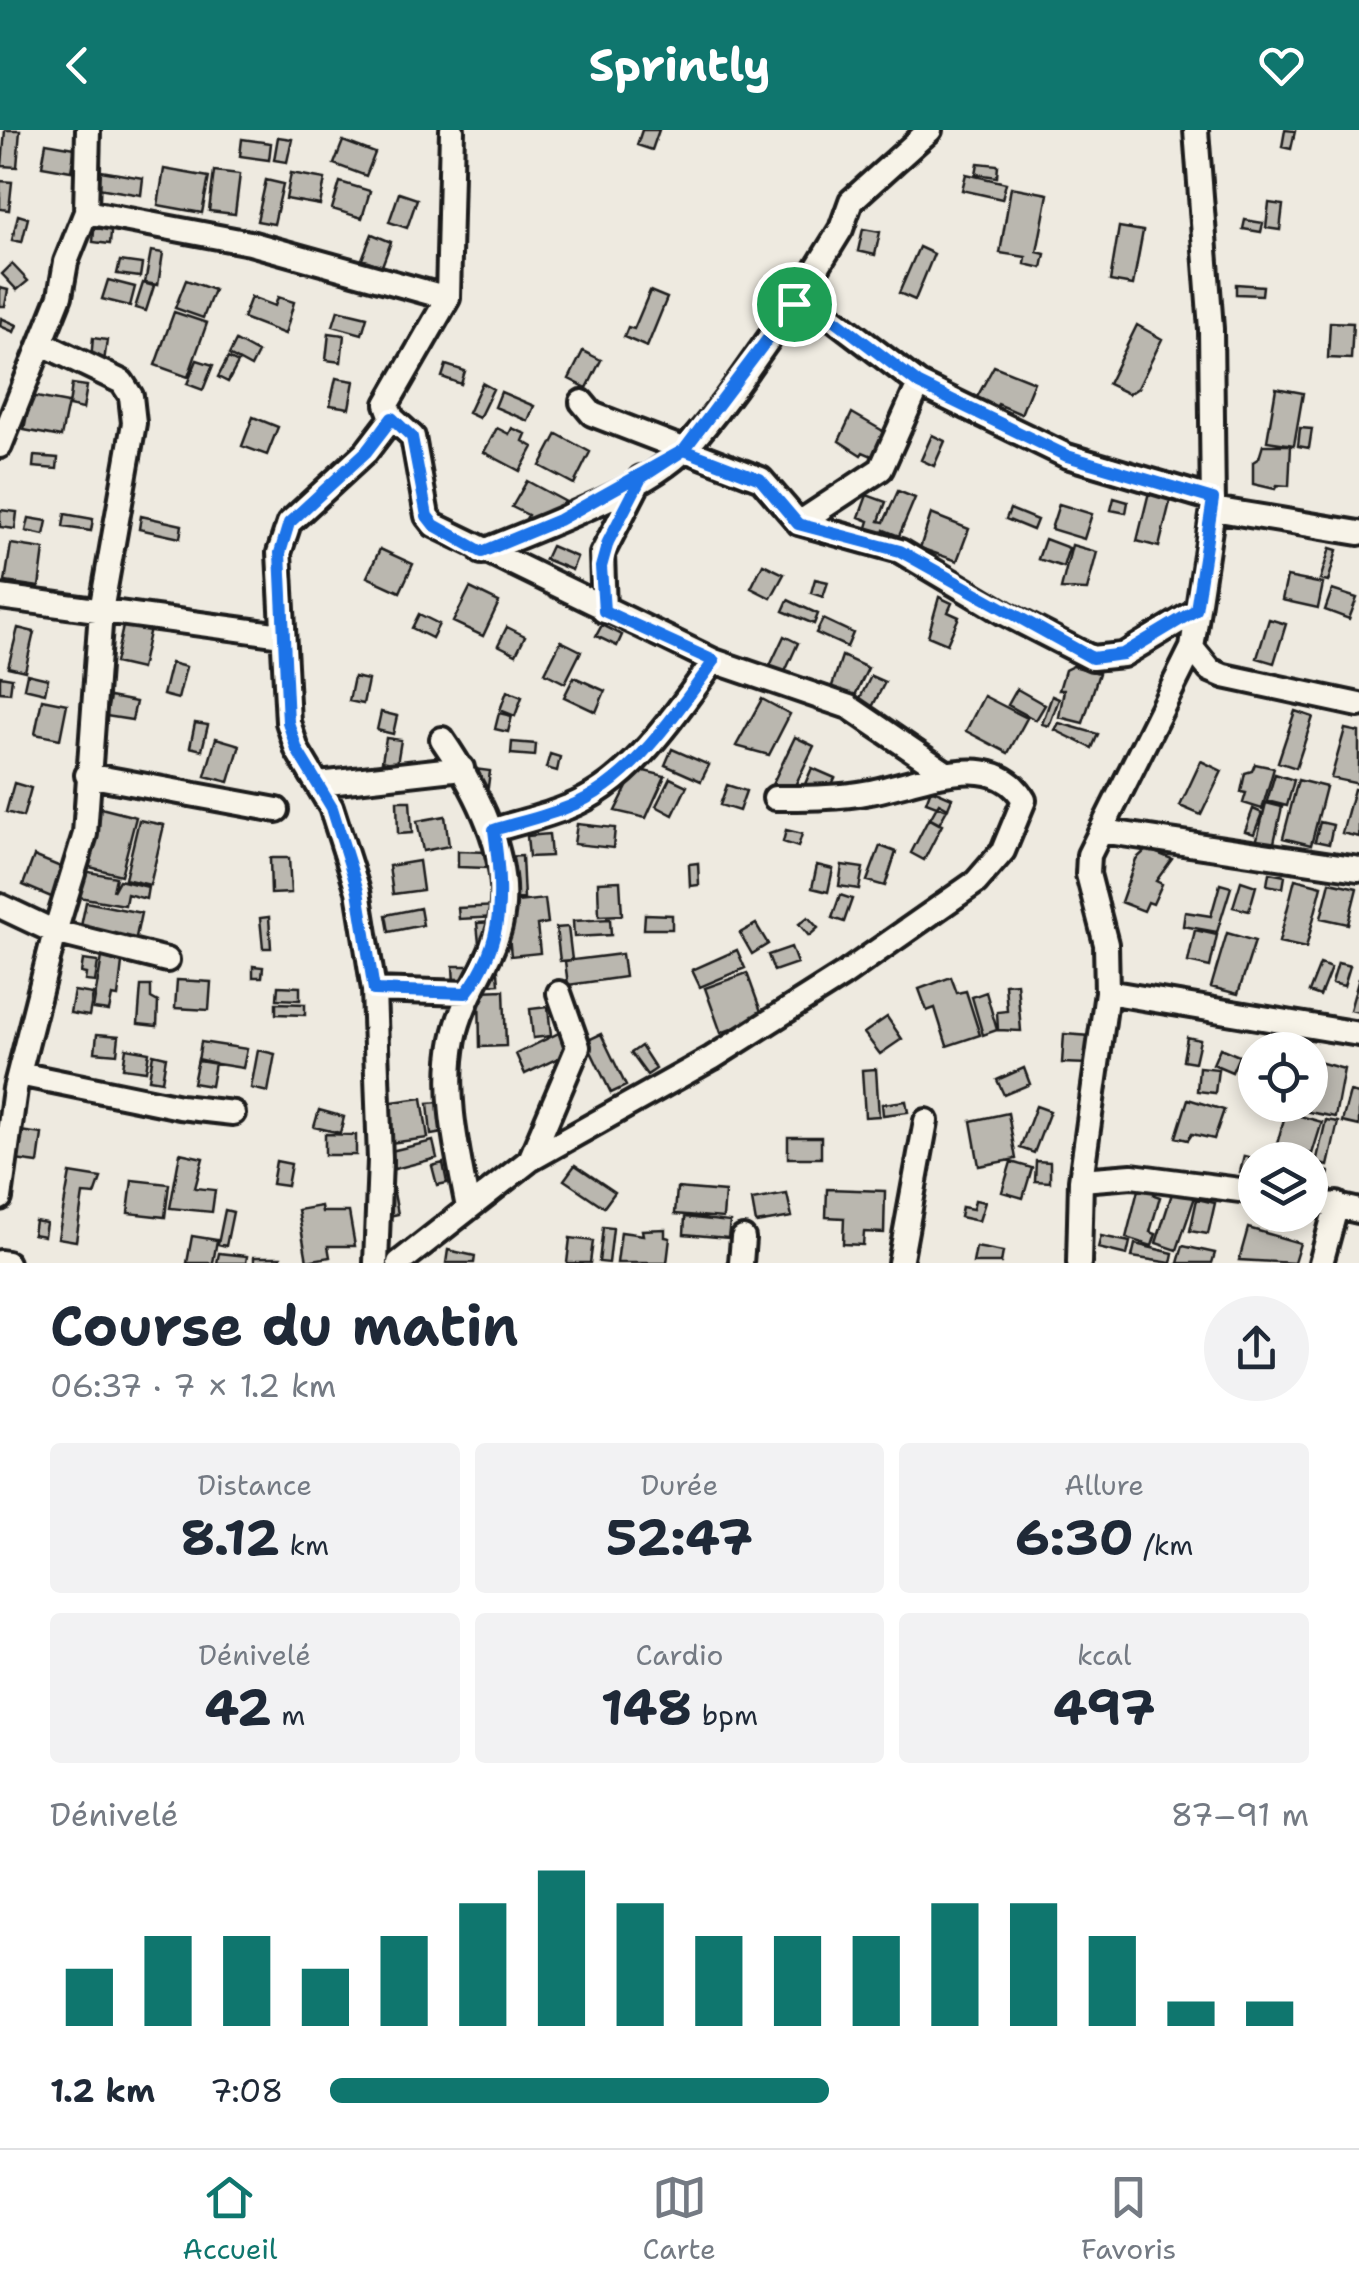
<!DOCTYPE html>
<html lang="fr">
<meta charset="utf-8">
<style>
body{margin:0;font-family:"Shantell Sans",sans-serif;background:#f2f2f3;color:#1f2937;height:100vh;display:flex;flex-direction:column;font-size:38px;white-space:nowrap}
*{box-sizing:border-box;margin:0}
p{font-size:32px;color:#747a83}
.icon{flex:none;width:55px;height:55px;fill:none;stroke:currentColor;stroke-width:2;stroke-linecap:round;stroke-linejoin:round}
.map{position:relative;height:1133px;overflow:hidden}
.drawer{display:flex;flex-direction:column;background:#fff;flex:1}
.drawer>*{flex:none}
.controls{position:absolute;left:1238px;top:902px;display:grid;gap:20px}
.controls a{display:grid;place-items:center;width:90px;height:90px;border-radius:50%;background:#fff;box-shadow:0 5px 15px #0003;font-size:50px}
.pin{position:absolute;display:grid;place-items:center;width:85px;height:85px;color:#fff;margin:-42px;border:5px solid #fff;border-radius:50%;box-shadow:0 2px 10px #0007}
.round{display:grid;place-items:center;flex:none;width:105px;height:105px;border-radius:52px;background:#f2f2f3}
.headline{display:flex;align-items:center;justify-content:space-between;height:170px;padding:0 50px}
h1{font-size:55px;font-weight:700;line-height:75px}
.figures{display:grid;grid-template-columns:repeat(3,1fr);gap:15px;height:170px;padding:10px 50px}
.figures div{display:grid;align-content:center;border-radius:10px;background:#f2f2f3;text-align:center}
.figures b{font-size:50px;font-weight:700}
.figures small{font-size:28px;font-weight:400}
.figures p{font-size:28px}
.chart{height:280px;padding:20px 50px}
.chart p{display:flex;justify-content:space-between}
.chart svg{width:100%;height:180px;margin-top:10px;stroke:#0f766e;stroke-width:6}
ul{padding:0 50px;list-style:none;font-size:32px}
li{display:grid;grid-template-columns:160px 120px 1fr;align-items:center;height:75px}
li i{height:25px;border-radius:12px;background:#0f766e}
header{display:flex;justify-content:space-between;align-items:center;height:130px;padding:0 50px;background:#0f766e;color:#fff;font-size:45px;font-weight:700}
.tabs{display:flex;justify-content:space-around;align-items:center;height:140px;border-top:2px solid #e0e1e3;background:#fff;font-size:28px;color:#747a83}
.tabs a{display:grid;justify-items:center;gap:5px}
.tabs .on{color:#0f766e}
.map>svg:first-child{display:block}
</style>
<header><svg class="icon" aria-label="back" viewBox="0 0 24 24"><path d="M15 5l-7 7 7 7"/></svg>Sprintly<svg class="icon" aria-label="heart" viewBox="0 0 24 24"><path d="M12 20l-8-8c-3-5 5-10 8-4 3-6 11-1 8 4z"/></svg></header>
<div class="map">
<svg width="1359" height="1133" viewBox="0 0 1359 1133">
<rect width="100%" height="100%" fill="#eeeae0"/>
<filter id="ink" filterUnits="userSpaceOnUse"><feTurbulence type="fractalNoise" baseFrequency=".01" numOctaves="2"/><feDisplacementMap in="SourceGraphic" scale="20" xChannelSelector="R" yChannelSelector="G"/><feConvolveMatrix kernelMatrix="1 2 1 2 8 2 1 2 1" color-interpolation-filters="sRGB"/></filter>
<g filter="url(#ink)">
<path fill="#bab7af" stroke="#1c1c1c" stroke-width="2.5" d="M5,0H20L17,37L2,36Z
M642,0H659L652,20L637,15Z
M1285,0L1295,1L1291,19L1282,17Z
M278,7L292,9L287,32L274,30Z
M242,9L271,13L269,30L240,26Z
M343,11L375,23L366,46L334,34Z
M46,13L75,18L71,41L42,36Z
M978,33L998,35L997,47L976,44Z
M164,39L209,47L202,83L158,75Z
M101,41L143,48L141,65L98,58Z
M214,41L240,44L235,84L209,81Z
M291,43L325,49L320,75L286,69Z
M966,44L1006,53L1002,69L962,60Z
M266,50L283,54L274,94L257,91Z
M0,51L12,52L9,80L0,79Z
M340,52L370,61L362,88L332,79Z
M1011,57L1048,64L1037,122L1045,124L1042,138L1025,134L1026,127L1000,123Z
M399,63L417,69L407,98L389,92Z
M1269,73L1283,75L1280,100L1266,98Z
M18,85L28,88L22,112L12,110Z
M95,90L112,91L110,114L93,112Z
M1245,90L1263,93L1261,102L1243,99Z
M1119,97L1143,101L1133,155L1110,151Z
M863,99L880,102L875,125L858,121Z
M372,104L391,112L382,136L362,129Z
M919,117L934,124L915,170L899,163Z
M151,121L163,123L158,155L145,153Z
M120,131L142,134L140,147L117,144Z
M12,134L28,151L17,160L2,144Z
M108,150L135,157L130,176L102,169Z
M186,150L214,160L203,188L175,178Z
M143,153L154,156L146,181L135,178Z
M1236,154L1263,156L1262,165L1236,164Z
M0,158L8,160L5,176H0Z
M650,161L667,168L647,217L624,207L628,197L634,199Z
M251,167L275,176L278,167L294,172L285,204L243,188Z
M338,180L367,187L362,204L333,196Z
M174,182L207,193L188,247L155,235Z
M1,188L17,195L14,202L0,196Z
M1330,192L1353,193L1351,229L1328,228Z
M1137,195L1162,209L1138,258L1129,264L1108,254Z
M329,203L344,205L341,232L326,230Z
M93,208L107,210L104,232L91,230Z
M236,211L258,223L251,237L229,225Z
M583,221L601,230L587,258L569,249Z
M228,228L238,233L228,252L218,247Z
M197,230L213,235L203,260L187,254Z
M446,235L465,241L461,254L442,247Z
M994,236L1034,252L1021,284L998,274L995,279L976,269Z
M336,248L354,251L349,278L330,275Z
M482,253L493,259L479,288L468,283Z
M72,254L87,256L83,279L69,276Z
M1276,258L1303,263L1294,315L1267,311Z
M501,262L534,276L528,291L495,277Z
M31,266L68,273L61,307L24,300Z
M852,283L890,305L879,329L863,322L861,325L839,311Z
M253,287L278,297L267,325L242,316Z
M497,298L509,304L512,298L526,304L523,311L533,317L520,341L484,322Z
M1300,298L1312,299L1309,318L1298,316Z
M557,304L590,322L574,354L540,336Z
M932,305L945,311L934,336L921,330Z
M1263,315H1291L1289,356L1277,355L1275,359L1253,354V332L1259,328Z
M34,326L58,328L57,339L33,337Z
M527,351L566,372L550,403L525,391L528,385L512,377Z
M898,361L915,368L899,406L884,400L881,412L864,407L869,391L859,387L867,365L886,372L879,391L884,392Z
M1149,362L1171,368L1159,417L1137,411Z
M1114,368L1128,372L1126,383L1111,380Z
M1059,374L1092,384L1084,409L1051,399Z
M1010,379L1037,390L1033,400L1006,389Z
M0,380L17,382L15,399L0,397Z
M65,384L93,389L91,401L63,397Z
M931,384L969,399L957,431L920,418Z
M141,386L182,395L180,408L139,399Z
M29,388L47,391L44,405L26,401Z
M1045,409L1069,418L1063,437L1038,429Z
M11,414L44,419L39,457L5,452Z
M1072,415L1097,422L1087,460L1061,459Z
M551,416L577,427L572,440L545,429Z
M1330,418L1337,420L1328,452L1320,450Z
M380,419L413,434L400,462L367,447Z
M763,434L784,444L771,468L751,458Z
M1287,447L1323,454L1318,478L1282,470Z
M815,449L828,452L823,467L811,463Z
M470,458L499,472L483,506L453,492Z
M1332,460L1357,468L1349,489L1325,480Z
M939,467L952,473L948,482L959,487L947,514L928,506Z
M788,470L818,484L814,494L783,481Z
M419,484L439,494L432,508L412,498Z
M823,489L853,503L847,517L816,503Z
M1269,489L1286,494L1274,533L1257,528Z
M124,492L150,498L141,539L115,533Z
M602,495L622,505L617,516L596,506Z
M507,497L525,506L516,524L498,515Z
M18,498L34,502L25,541L8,537Z
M784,506L798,513L784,544L769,538Z
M561,511L581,521L565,553L545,543Z
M842,526L868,538L850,576L829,565Z
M171,533L186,537L178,569L163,565Z
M1073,536L1099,543L1083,593L1059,587L1064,560H1059L1065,540Z
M27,544L48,549L45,563L24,558Z
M0,546L12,548L10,563L0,562Z
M871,546L885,552L870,581L857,574Z
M354,547L368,550L363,574L349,571Z
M574,547L605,561L596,582L564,567Z
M1017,559L1045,575L1036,590L1008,575Z
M507,561L522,567L515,586L500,580Z
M984,566L1027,588L1008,623L966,601Z
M1052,566L1059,569L1049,596L1042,594Z
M110,567L136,572L132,590L106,586Z
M42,569L67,574L60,609L35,604Z
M762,569L790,584L769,625L736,616Z
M1295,581L1313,587L1296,638L1278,632Z
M381,582L397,586L393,604L377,600Z
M499,583L512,586L508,602L495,599Z
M195,593L208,595L202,620L190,617Z
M1059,593L1098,604L1092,618L1055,600Z
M1345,599L1359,602V654L1331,648Z
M795,607L814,616L790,666L771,657Z
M216,608L240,615L229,652L205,646Z
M386,608L401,610L397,634L382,631Z
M512,612L536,614L535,626L511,624Z
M672,619L709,635L701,651L665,635Z
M550,624L560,627L557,641L546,638Z
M1201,631L1222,641L1201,685L1180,676Z
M1255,634L1274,638L1262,679L1243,673L1246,663L1241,662L1245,643L1252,641Z
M812,638L835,648L820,680L798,670Z
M474,639L490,641L488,657L472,656Z
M636,639L665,646L646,688L615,681Z
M1275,644L1294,650L1287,676L1267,671Z
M670,648L687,656L673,685L656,676Z
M1298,650L1326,657L1311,715L1283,708Z
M14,653L31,658L23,687L6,682Z
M727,655L746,661L739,681L720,675Z
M931,659L952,668L947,680L926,672Z
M1354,659L1359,660V707L1342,703Z
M397,671H410L412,703L398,704Z
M939,673L948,678L939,694L930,689Z
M1266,673L1282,677L1273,717L1256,713Z
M93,676L136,687L121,745L78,734Z
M1253,679L1262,683L1254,704L1245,701Z
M445,686L449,716L423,721L417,691Z
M929,688L942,695L924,730L911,723Z
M139,690L164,695L150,755L125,749Z
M1320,692L1333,695L1329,714L1315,711Z
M577,694L615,698L613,718L574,714Z
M786,700L802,704L798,717L783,712Z
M549,704L551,726L529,727L527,706Z
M880,716L896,722L885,756L867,751Z
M1147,719L1172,729L1156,751L1162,754L1153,774L1148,772L1144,781L1121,772L1136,729Z
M458,721L487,722V738L458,737Z
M34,726L68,740L56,769L23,755Z
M522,726L524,769L505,770L504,727Z
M270,728H289L291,763L271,764Z
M419,731L423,760L393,764L389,736Z
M698,733L699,755L690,756L689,734Z
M817,735L833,739L828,762L812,758Z
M842,735L863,738L859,759L839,756Z
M78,740L116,747L113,761L119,750L148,757L146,769L127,764L125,775L73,766Z
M1269,743L1285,746L1283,758L1267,755Z
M1295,749L1322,756L1306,818L1279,812Z
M620,751L622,785L599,786L598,752Z
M1241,751L1256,756L1249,781L1233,777Z
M1330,752L1357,758L1348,794L1321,788Z
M1220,754L1231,757L1217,802L1183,796L1185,782L1211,786Z
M840,765L852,769L844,792L832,788Z
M545,769L548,793L537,795L540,823L511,826L506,773Z
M86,772L141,783L135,812L80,801Z
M498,776V787L459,789L458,778Z
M420,778L423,795L389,802L386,785Z
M645,784L672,785V799H644Z
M269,787L271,818H263L260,788Z
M808,787L818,798L809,806L799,794Z
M610,789L611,805L574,807L573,791Z
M494,792L499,854L483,855L477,793Z
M756,794L768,814L752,824L740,803Z
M568,797L572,830L560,831L556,798Z
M1195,800L1217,805L1210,837L1188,832Z
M1227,803L1255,811L1238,864L1211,857Z
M791,817L797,833L774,841L768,825Z
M737,820L745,838L700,857L692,840Z
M622,824L625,847L568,855L565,831Z
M102,827L122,833L118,867L112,866L109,881L93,879Z
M83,830L98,832L95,852L85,851L86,844L81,843Z
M1338,833L1350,836L1344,856L1332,853Z
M1320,834L1331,838L1320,866L1309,862Z
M253,836L263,837L262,847H253Z
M453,836H473L474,854H454Z
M747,843L763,887L721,903L705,858Z
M951,847L957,863L966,861L980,905L947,916L935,878L927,881L919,859Z
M1359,848V882L1350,880Z
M177,850L211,852L209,880L175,878Z
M1017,853L1021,901L998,900L997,882L1007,881L1005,854Z
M141,856H151V868L158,872L157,896L138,894Z
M278,856L300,857V870L277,869Z
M504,860L506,916L480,917L479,861Z
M74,861L93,864L89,886L70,883Z
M986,862L997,900L983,905L972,867Z
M276,873L305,874V885L276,884Z
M548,877L551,906L533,908L530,879Z
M887,887L902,909L880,924L864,903Z
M563,901L573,921L525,944L516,924Z
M97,904L119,906L117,924L95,922Z
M601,904L626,956L611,963L586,911Z
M1064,904L1091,906L1089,934L1062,933Z
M1187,907L1200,910L1195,932L1183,930Z
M201,912L247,919L243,938L198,931Z
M641,916L656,939L647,945L631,923Z
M126,918L149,922L146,941L123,938Z
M1220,918L1239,926L1232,942L1213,934Z
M258,920L275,924L268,962L251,958Z
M153,924L166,927L162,951L149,949Z
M198,929L215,933L211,956L193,953Z
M1315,931L1344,939L1335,987L1293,979V975H1310Z
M1199,937L1218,939L1215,963L1197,961Z
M1024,938L1030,954L1004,965L997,950Z
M876,939L879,986L865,987L862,940Z
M1350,962L1359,964V996L1342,992Z
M422,968L428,1008L382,1014L377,974Z
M1188,969L1224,980L1214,1009L1192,1004L1188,1010L1176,1007Z
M906,971L908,982L883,985L882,974Z
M439,972L443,1003L431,1005L428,973Z
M1036,976L1050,981L1034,1023L1020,1018Z
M319,980L344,987L340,1003L314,997Z
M1286,982L1322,992L1312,1024L1277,1014Z
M1008,983L1016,1029L979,1036L971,991Z
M1326,990L1338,992L1328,1036L1316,1033Z
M20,1001L42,1004L38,1033L15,1030Z
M325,1004L356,1005V1025H325Z
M788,1007H821V1028H788Z
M433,1011L437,1028L395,1039L391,1021Z
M385,1015L398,1084L380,1088L367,1019Z
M1268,1018L1308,1030H1265Z
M180,1023L203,1028L195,1058L215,1060L212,1082L170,1078Z
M1244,1026L1261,1030H1255V1046L1240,1042Z
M276,1031L291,1034L287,1056L272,1054Z
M1036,1031L1050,1032V1052L1035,1051Z
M1011,1032L1032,1038L1023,1068L1002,1062Z
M443,1033L447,1053L437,1055L432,1036Z
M575,1035L615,1062L604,1077L564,1050Z
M1316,1039L1329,1042L1324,1062L1311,1059Z
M70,1043L101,1048L95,1065L83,1064L76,1111L58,1108Z
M132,1050L169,1054L165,1087L128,1083Z
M1140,1052L1156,1056L1154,1065L1160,1067L1150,1102L1156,1104L1152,1116L1126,1108Z
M1175,1054L1197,1061L1177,1120L1156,1113Z
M677,1058L725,1062L723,1088L675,1084Z
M827,1059L885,1061L884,1103L864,1102L863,1115L843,1114L844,1088L826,1087Z
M787,1064L792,1087L756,1093L752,1070Z
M1197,1069L1215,1073L1208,1104L1190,1101Z
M975,1070L985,1072L979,1091L960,1087L962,1077L973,1079Z
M321,1076L322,1082H349L355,1116H328L330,1127L307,1131L298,1080Z
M225,1080L233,1082L226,1116L218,1114Z
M685,1087L730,1092L728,1108L684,1104Z
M35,1091L46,1093L44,1106L33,1104Z
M603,1097L613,1098L609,1133L599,1132Z
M1248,1098L1300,1113L1294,1133L1239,1130Z
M665,1099V1107L670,1108L667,1133H617L621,1102L643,1105L642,1100Z
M192,1106L217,1110L213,1133H187Z
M1101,1106L1130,1112L1127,1125L1098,1118Z
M570,1108L593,1111L590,1133H567Z
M1135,1114L1173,1123L1171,1133L1132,1127Z
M1183,1116L1215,1123L1212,1133H1178Z
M976,1117L1003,1122L1001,1133H973Z
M448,1120L475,1126L474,1133H446Z
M219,1123L247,1126L246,1133H217Z
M254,1127H281V1133H254Z"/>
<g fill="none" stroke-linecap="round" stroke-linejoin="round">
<defs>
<path id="street" d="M86,82L250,113L448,168L387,274L392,288L366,322L289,393L279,423L288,592L297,620L331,677L358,761L374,860L380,1030L376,1133
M801,164L841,99L851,71L930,0
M448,168L452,0
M43,214L122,252L131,266L134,293L101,481L85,704L55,802L167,830
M582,272L592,284L761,349L799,393L900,421L1004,483L1092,528L1123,525L1196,481
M392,288L413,307L427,386L434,395L714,531L849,577L946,643
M0,316L60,166L66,132L86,82L88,0
M1213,379L1359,403
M799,393L881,339L919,254
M482,422C536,399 647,360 686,318C729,271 763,215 801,164L919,254L1067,326L1213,369
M0,467L282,505
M604,481L602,424L641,348
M1192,518L1210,540L1224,546L1359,575
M442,609C477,660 515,731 500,796C490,835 463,865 454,909C443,964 458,1024 468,1078
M87,645L277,680
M319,654L462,638
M494,700C519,692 544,687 568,677C631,653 676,583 714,531
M1102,701L1359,739
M0,776L55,802L15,959L0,1068
M374,860L466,863
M1107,862L1359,904
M19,944L180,977L233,983
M530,1030L712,928L843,845L976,752L1003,721L1024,670C993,616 917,654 870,662C839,668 807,668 775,668
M1081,1050L1132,1046L1255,1062
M1310,1070L1359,1081
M0,1132L7,1133
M399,1133L530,1030L578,917L559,863
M741,1133L743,1108
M900,1133L926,991
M1079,1133L1081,1050L1107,862L1106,814L1088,744L1089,725L1192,518L1213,379L1211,199L1196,0
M1321,1133L1337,1074"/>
</defs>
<use href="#street" stroke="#1c1c1c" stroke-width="30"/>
<use href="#street" stroke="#f7f3e8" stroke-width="22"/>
</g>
</g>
<g fill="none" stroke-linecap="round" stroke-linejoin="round" filter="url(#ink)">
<defs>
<path id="route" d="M794,174L684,320L559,390L482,422L434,395L427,386L412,307L392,288L366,322L289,393L280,423L288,592L297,620L332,678L358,761L374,860L466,863C506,812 502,760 494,700C519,692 544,687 568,677C631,653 676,583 714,531L604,481L601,437L608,412L641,348L684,320L760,349L798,394L900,421L1092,528L1123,524L1196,480L1213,369L1067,326L919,254L801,164L794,174"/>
</defs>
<use href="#route" stroke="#fff" stroke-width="20"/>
<use href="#route" stroke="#1a73e8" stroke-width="12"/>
</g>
</svg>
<div class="controls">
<a><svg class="icon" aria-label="locate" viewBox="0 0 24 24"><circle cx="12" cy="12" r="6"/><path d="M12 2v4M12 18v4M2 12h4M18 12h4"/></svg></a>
<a><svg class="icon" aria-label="layers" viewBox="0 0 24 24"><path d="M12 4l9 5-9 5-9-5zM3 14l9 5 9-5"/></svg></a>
</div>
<div class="pin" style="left:794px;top:174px;background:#1e9e55"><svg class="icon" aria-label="arrive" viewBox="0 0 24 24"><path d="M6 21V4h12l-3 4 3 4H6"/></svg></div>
</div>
<section class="drawer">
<div class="headline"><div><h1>Course du matin</h1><p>06:37 · 7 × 1.2 km</p></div><a class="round"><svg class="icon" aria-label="share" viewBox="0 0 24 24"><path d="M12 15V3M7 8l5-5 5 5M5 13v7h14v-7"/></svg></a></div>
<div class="figures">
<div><p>Distance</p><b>8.12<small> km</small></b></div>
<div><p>Durée</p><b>52:47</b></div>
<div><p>Allure</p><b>6:30<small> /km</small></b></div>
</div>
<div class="figures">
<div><p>Dénivelé</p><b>42<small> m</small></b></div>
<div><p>Cardio</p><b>148<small> bpm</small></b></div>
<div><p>kcal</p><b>497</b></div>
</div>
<div class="chart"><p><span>Dénivelé</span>87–91 m</p>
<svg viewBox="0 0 160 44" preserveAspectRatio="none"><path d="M5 44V30M15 44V22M25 44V22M35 44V30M45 44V22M55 44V14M65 44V6M75 44V14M85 44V22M95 44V22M105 44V22M115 44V14M125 44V14M135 44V22M145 44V38M155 44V38"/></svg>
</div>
<ul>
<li><b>1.2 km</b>7:08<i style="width:51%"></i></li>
</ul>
</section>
<nav class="tabs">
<a class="on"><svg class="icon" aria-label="home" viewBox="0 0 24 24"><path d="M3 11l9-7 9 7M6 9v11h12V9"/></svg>Accueil</a>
<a><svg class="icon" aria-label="map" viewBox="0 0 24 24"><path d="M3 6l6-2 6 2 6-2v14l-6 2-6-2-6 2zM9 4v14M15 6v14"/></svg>Carte</a>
<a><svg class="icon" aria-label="saved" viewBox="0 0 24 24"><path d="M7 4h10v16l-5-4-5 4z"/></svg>Favoris</a>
</nav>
